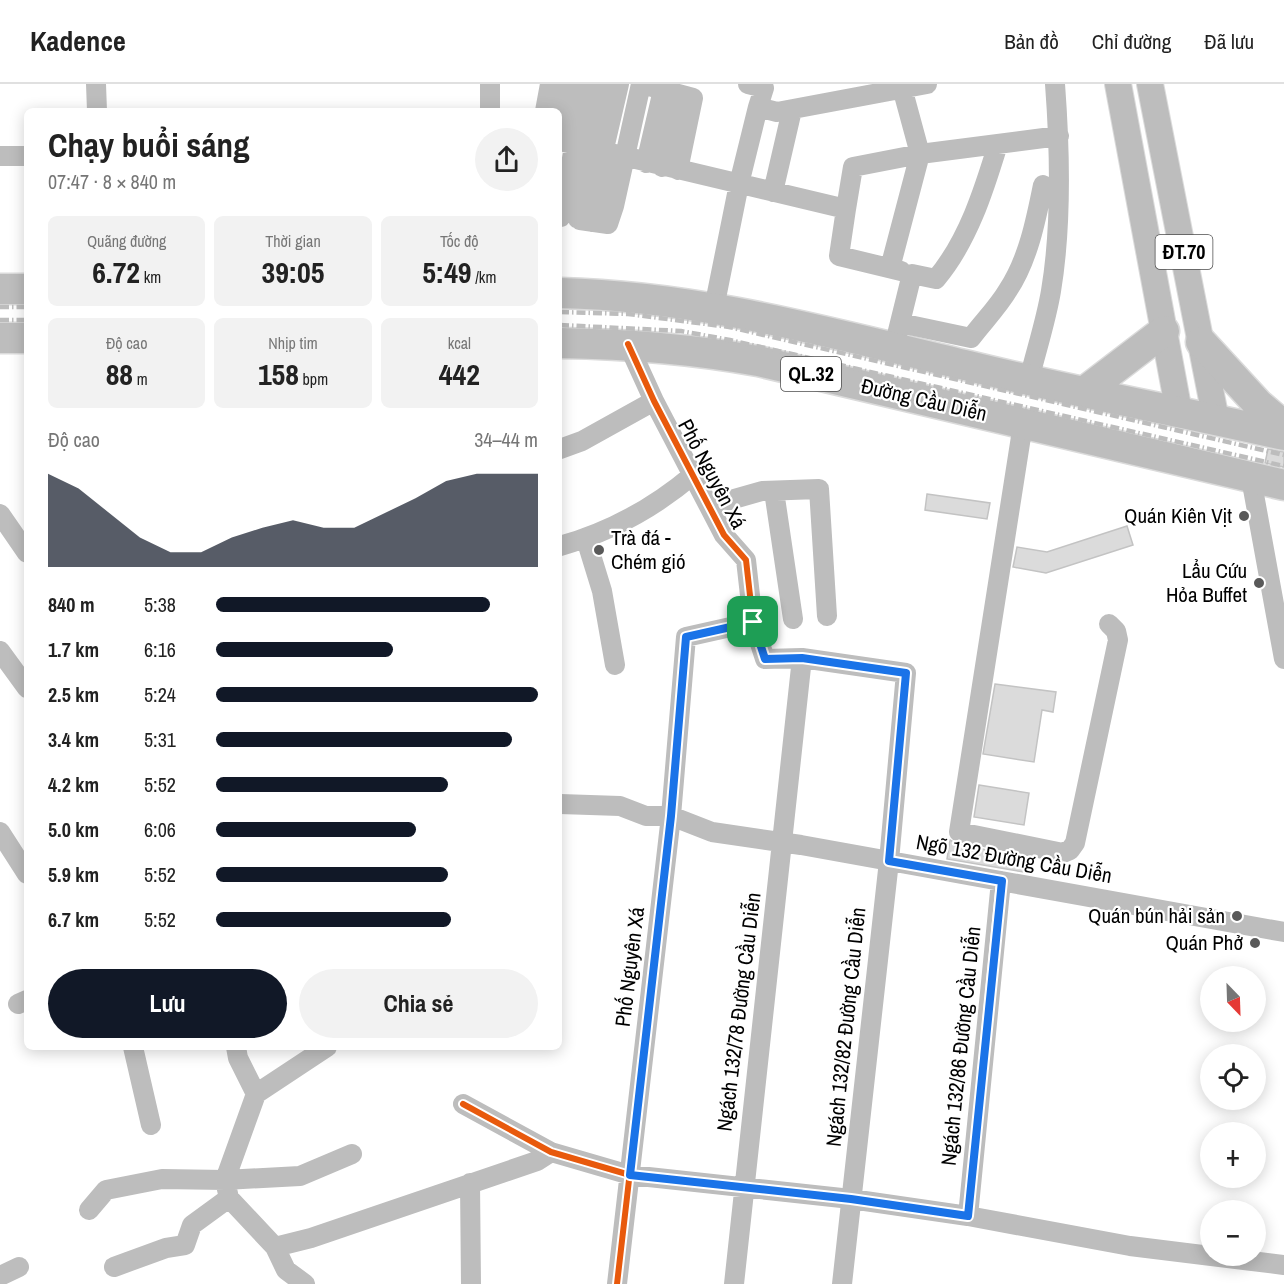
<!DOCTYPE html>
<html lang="vi">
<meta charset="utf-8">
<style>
body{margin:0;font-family:"Archivo Narrow",sans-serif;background:#f2f2f2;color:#222;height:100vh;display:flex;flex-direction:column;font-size:22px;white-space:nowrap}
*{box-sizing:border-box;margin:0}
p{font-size:20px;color:#767676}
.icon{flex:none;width:33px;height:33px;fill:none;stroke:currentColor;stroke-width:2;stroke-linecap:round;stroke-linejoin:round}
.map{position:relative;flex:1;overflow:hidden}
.panel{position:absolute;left:24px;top:24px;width:538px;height:942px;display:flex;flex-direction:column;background:#fff;border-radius:9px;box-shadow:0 3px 15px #0003}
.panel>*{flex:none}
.needle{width:39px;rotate:157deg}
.controls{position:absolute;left:1200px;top:882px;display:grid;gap:12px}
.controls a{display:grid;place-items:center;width:66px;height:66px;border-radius:50%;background:#fff;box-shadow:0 3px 15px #0003;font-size:30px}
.pin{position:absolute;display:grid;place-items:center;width:51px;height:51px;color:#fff;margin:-26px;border-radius:12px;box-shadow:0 3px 9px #0006}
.round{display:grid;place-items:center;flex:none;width:63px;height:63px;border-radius:32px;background:#f2f2f2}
.overview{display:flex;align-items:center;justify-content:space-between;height:102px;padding:0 24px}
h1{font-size:33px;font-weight:800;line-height:45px}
.stats{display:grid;grid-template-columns:repeat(3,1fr);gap:9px;height:102px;padding:6px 24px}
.stats div{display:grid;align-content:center;border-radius:9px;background:#f2f2f2;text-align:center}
.stats b{font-size:30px;font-weight:800}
.stats small{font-size:16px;font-weight:400}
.stats p{font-size:16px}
.chart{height:168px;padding:12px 24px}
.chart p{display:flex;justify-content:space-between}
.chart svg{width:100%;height:108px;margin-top:6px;fill:#111827;opacity:.7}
.button{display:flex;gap:12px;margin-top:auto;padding:12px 24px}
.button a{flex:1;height:69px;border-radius:36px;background:#111827;color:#fff;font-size:24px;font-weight:800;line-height:69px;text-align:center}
.button a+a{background:#f2f2f2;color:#222}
ul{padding:0 24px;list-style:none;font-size:20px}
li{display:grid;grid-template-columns:96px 72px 1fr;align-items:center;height:45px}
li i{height:15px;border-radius:8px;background:#111827}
header{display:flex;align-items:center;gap:36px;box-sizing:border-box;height:84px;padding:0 30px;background:#fff;border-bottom:2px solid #e0e0e0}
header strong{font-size:28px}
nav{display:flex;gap:33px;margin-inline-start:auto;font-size:21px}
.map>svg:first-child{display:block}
</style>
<header>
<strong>Kadence</strong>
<nav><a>Bản đồ</a><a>Chỉ đường</a><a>Đã lưu</a></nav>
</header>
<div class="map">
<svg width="1284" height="1200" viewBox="0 0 1284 1200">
<rect width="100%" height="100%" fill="#fff"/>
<path fill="#dbdbdb" stroke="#c3c3c3" stroke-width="1.5" d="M1268,365L1284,368V383L1265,379Z
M927,410L990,419L987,435L925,426Z
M1127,442L1133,461L1046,489L1013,483L1017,463L1047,468Z
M995,600L1056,608L1053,628L1042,626L1034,678L983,670Z
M979,701L1029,709L1024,741L974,733Z
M950,756L957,760L1032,775L1030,789L947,775Z"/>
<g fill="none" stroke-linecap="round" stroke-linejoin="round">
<defs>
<path id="major" d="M1118,0L1179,328
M1150,0L1216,336"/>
<path id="highway" d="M0,205H27
M560,209C700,212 834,250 969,282C1074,308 1179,327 1284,351
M0,254H27
M1201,258L1258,320L1284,342
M560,259C627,260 692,265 758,277L1284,401
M1084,308L1164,247"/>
</defs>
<use href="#major" stroke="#dbdbdb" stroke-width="28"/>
<use href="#highway" stroke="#dbdbdb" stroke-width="33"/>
<path stroke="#bdbdbd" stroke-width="20" d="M96,0L97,27
M490,0V27
M642,0L693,14L678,86
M748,0L764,4L758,23L777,28L927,0
M545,27L550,0
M560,48L568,0
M560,57L846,125L853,83L920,70L1059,52
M603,69L619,0
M0,72H27
M646,79L663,6
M662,83L677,10
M773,108L792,26
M560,111L614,122L641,0
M846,125L839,172L901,187
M561,133L586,0
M578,135L602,0
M580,136L608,140L614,122
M592,138L607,70
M890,184L920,70L901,0
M714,224L739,100L758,23
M900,239L971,254C983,238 998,223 1008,206C1028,176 1036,136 1043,101
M894,263L912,190L936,195C968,157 984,106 998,60
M1029,296C1036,267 1046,237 1051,207C1062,141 1060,66 1055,0
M1023,340L959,748L1063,769L1070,766L1075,759L1118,556L1116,547L1109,540
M560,365L582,357L654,317
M1251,394L1284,575
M774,407L793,535
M709,422L762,407L819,405L827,532
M0,430L27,469
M586,455L602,507L615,581
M560,462C610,448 654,424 694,390
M753,538L765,575L802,574L906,589L889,777L842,1200
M0,567L27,604
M560,720L620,722L646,732H671L712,748L801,761L1284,848
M0,748L27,790
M18,920L27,916
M133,963L151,1041
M256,1010L327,963
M463,1020L551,1068L630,1091L851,1115L968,1132L1130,1162L1284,1181
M225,1096L256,1010L238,974L236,963
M470,1099L471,1200
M226,1101L229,1114L275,1163L286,1186L305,1200
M89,1126L106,1106L162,1095L225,1096L300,1092L352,1070
M968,1132L1001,797
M275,1163L311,1154L537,1077L551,1068
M114,1183L166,1164L185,1161L192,1141L229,1114
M0,1192L19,1183
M617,1200L671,732L686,553L753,538L746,476L724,451L654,317L628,260
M734,1200L802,574"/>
<use href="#major" stroke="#bdbdbd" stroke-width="26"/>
<use href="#highway" stroke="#bdbdbd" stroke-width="30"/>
<path stroke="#bdbdbd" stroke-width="4.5" stroke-dasharray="9 3 1.5 3" stroke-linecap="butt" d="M0,223H27
M560,228L628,230L729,243L1284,371
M0,236H27
M560,241L681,247L730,256L1284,382"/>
<defs>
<path id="cycleway" d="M463,1020L551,1068L630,1091L851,1115L968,1132L1001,797
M617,1200L671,732L686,553L753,538L746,476L724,451L654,317L628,260"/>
</defs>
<use href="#cycleway" stroke="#fff" stroke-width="10"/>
<use href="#cycleway" stroke="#e8590c" stroke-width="6"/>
</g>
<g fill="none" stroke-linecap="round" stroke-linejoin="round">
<defs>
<path id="route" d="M753,538L765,575L802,574L906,589L889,777L1002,797L968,1132L851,1115L630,1091L671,732L686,553Z"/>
</defs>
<use href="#route" stroke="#fff" stroke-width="12"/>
<use href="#route" stroke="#1a73e8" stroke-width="8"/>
</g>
<g fill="#595959" stroke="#fff" stroke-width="2">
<circle cx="1244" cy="432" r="6"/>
<circle cx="599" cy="466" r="6"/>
<circle cx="1259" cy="499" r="6"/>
<circle cx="1237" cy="832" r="6"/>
<circle cx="1255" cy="859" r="6"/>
</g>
<g text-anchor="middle" stroke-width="4.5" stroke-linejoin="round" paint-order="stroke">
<g fill="#fff" stroke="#4c4c4c" stroke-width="1.5">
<rect x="1155.5" y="151" width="57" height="34" rx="4.5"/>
<rect x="781" y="273" width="60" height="34" rx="4.5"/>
</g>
<g font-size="20" font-weight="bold" fill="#000">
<text x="1184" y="175">ĐT.70</text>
<text x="811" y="297">QL.32</text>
</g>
<g font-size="21" fill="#000" stroke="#fff">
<text transform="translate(924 316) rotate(13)" y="7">Đường Cầu Diễn</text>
<text transform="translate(712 390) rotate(62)" y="7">Phố Nguyên Xá</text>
<text transform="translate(1014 775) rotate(10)" y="7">Ngõ 132 Đường Cầu Diễn</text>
<text transform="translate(630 883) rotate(-83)" y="7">Phố Nguyên Xá</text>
<text transform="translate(739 928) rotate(-83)" y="7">Ngách 132/78 Đường Cầu Diễn</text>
<text transform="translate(846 943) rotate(-84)" y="7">Ngách 132/82 Đường Cầu Diễn</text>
<text transform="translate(961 962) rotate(-84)" y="7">Ngách 132/86 Đường Cầu Diễn</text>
</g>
<g font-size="21" fill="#000" stroke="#fff" text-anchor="end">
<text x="1232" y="439">Quán Kiên Vịt</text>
<text x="611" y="461" text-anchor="start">Trà đá -<tspan x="611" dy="24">Chém gió</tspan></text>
<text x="1247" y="494">Lẩu Cứu<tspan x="1247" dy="24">Hỏa Buffet</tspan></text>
<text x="1225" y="839">Quán bún hải sản</text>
<text x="1243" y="866">Quán Phở</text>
</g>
</g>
</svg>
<div class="controls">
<a><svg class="needle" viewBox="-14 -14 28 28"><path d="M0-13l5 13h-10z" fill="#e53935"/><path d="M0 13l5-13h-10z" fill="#767676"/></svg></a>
<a><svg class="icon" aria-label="locate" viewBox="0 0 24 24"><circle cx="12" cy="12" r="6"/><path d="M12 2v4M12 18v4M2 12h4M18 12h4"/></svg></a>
<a>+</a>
<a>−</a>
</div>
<div class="pin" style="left:753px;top:538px;background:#1e9e55"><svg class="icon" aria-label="arrive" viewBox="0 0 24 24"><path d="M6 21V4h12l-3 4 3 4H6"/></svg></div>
<section class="panel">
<div class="overview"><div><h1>Chạy buổi sáng</h1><p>07:47 · 8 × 840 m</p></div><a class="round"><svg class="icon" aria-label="share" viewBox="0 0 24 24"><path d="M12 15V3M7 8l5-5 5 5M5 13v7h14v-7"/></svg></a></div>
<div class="stats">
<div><p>Quãng đường</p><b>6.72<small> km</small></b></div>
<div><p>Thời gian</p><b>39:05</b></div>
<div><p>Tốc độ</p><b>5:49<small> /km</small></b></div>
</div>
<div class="stats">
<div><p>Độ cao</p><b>88<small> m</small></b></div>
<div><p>Nhịp tim</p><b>158<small> bpm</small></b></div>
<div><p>kcal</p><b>442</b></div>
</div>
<div class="chart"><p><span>Độ cao</span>34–44 m</p>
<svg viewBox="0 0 160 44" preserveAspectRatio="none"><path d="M0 44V6L10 12L20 22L30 32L40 38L50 38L60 32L70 28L80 25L90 28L100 28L110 22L120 16L130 9L140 6L150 6L160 6V44z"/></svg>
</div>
<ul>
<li><b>840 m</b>5:38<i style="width:85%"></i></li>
<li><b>1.7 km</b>6:16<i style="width:55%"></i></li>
<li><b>2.5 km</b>5:24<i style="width:100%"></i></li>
<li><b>3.4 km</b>5:31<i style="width:92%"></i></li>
<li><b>4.2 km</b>5:52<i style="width:72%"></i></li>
<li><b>5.0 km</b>6:06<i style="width:62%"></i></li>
<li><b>5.9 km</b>5:52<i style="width:72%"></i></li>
<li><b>6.7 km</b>5:52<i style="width:73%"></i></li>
</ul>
<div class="button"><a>Lưu</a><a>Chia sẻ</a></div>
</section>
</div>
